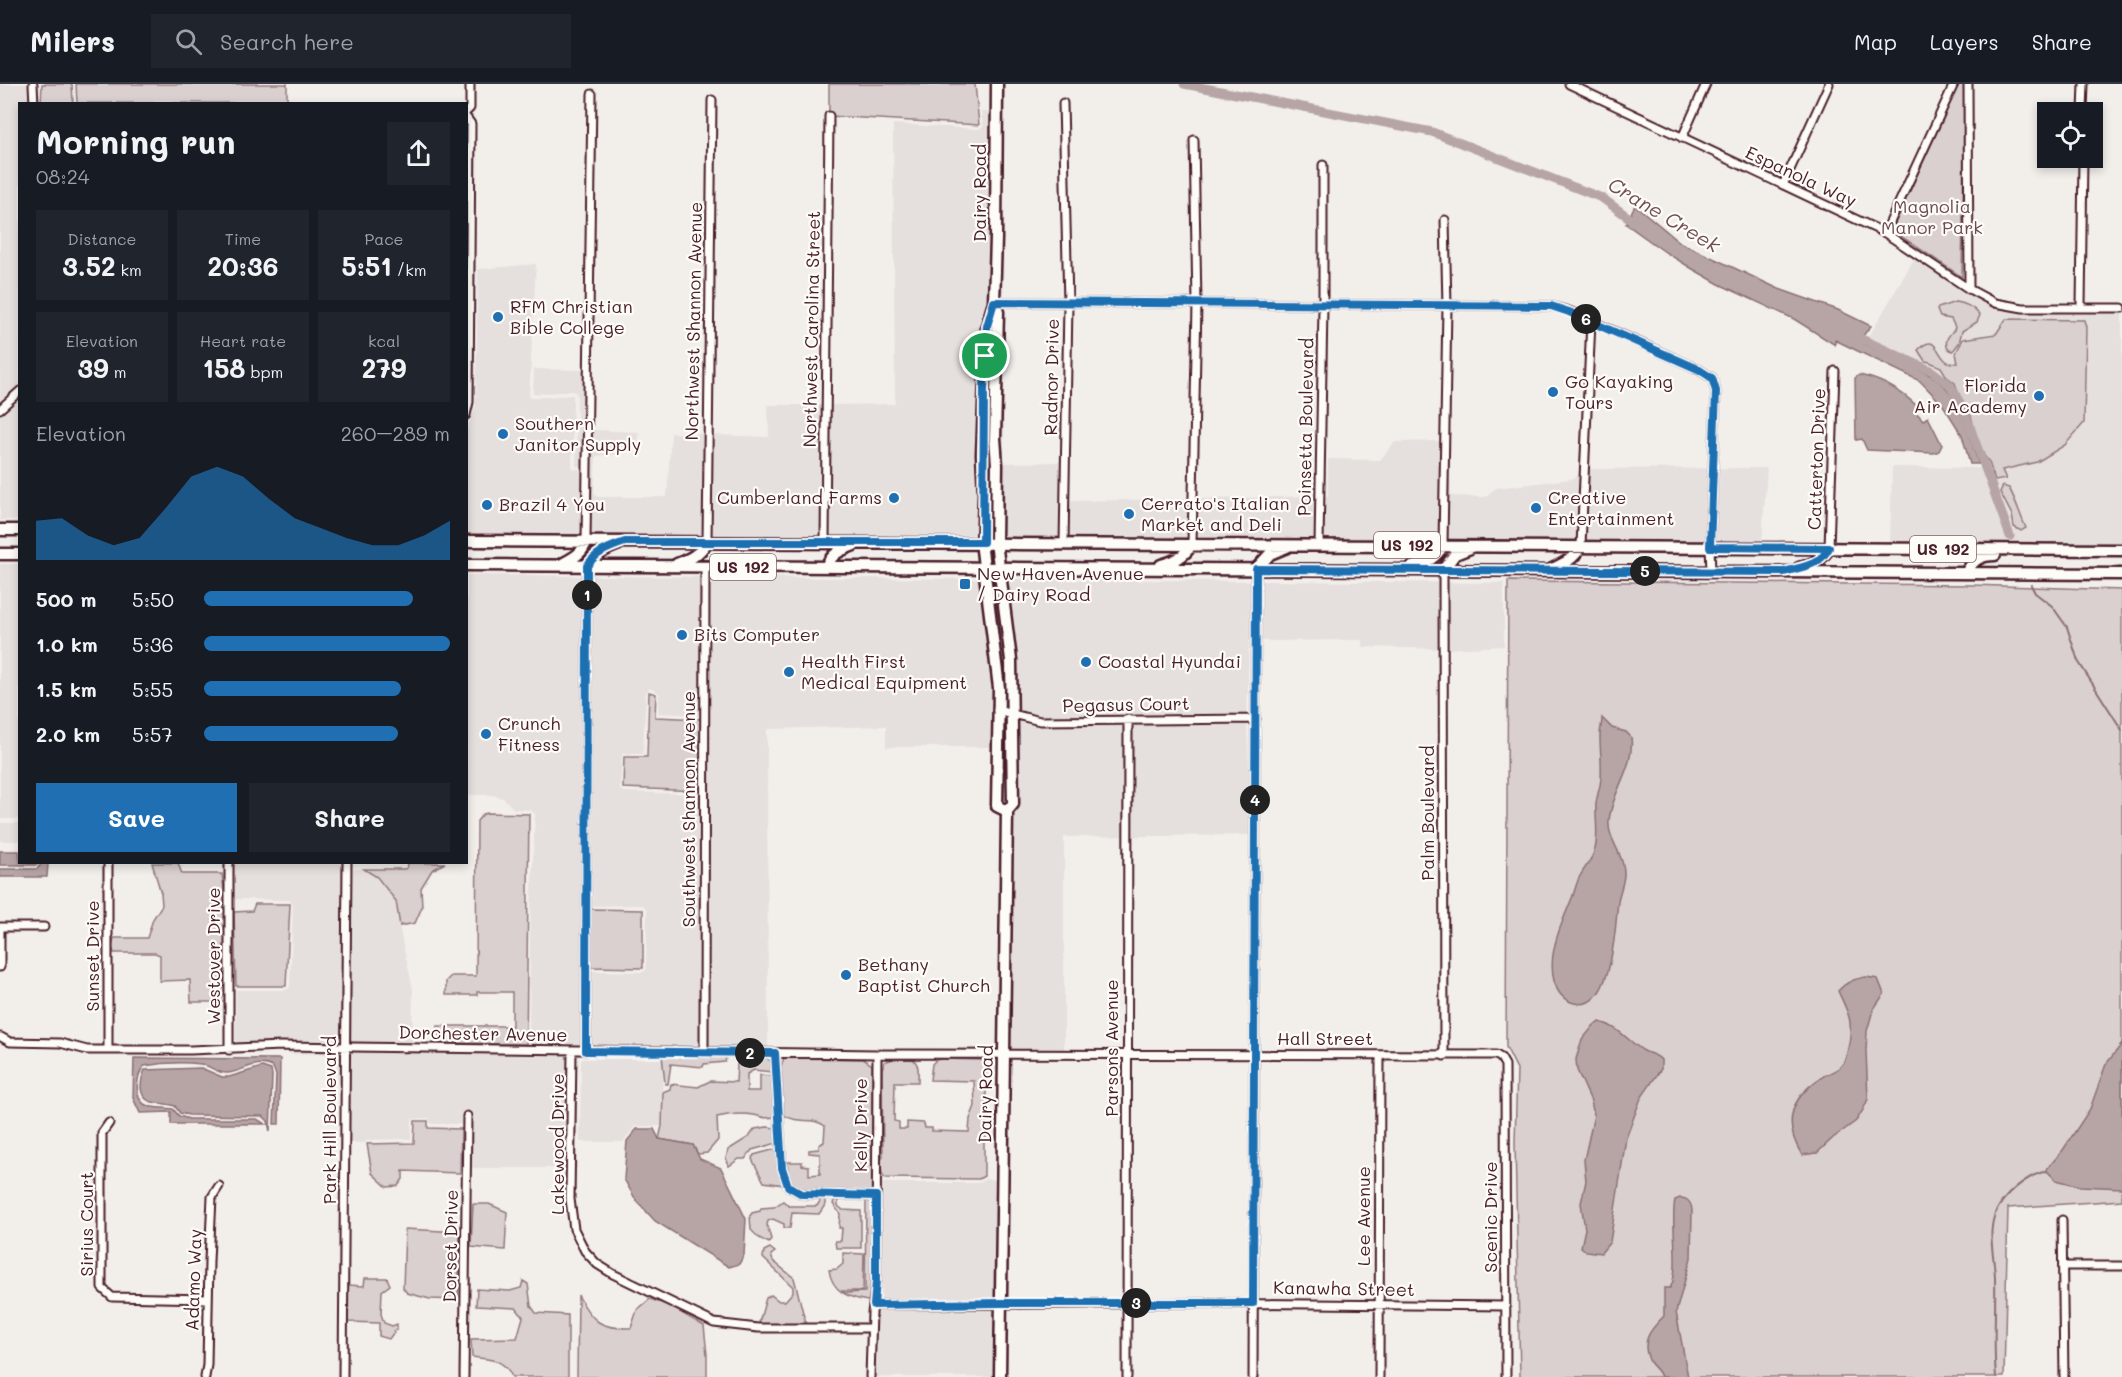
<!DOCTYPE html>
<meta charset="utf-8">
<style>
body{margin:0;font-family:Mali,sans-serif;background:#20242c;color:#f1f3f6;height:100vh;display:flex;flex-direction:column;font-size:22px;white-space:nowrap}
*{box-sizing:border-box;margin:0}
p{font-size:20px;color:#9ea1a6}
.icon{flex:none;width:33px;height:33px;fill:none;stroke:currentColor;stroke-width:2;stroke-linecap:round;stroke-linejoin:round}
.map{position:relative;flex:1;overflow:hidden}
.sheet{position:absolute;left:18px;top:18px;width:450px;height:762px;display:flex;flex-direction:column;background:#171b24;border-radius:0px;box-shadow:0 3px 9px #0003}
.sheet>*{flex:none}
.tools{position:absolute;left:2037px;top:18px;display:grid;gap:12px}
.tools a{display:grid;place-items:center;width:66px;height:66px;border-radius:0px;background:#171b24;box-shadow:0 3px 9px #0003;font-size:30px}
.pin{position:absolute;display:grid;place-items:center;width:51px;height:51px;color:#fff;margin:-26px;border:3px solid #fff;border-radius:50%;box-shadow:0 2px 6px #0007}
.km{position:absolute;width:30px;height:30px;margin:-15px;border-radius:50%;background:#222;color:#fff;font-size:16px;line-height:30px;text-align:center}
.round{display:grid;place-items:center;flex:none;width:63px;height:63px;border-radius:0px;background:#20242c}
.overview{display:flex;align-items:center;justify-content:space-between;height:102px;padding:0 18px}
h1{font-size:33px;font-weight:700;line-height:45px}
.stats{display:grid;grid-template-columns:repeat(3,1fr);gap:9px;height:102px;padding:6px 18px}
.stats div{display:grid;align-content:center;border-radius:0px;background:#20242c;text-align:center}
.stats b{font-size:26px;font-weight:700}
.stats small{font-size:16px;font-weight:400}
.stats p{font-size:16px}
.chart{height:168px;padding:12px 18px}
.chart p{display:flex;justify-content:space-between}
.chart svg{width:100%;height:108px;margin-top:6px;fill:#1f6fb2;opacity:.7}
.primary-button{display:flex;gap:12px;margin-top:auto;padding:12px 18px}
.primary-button a{flex:1;height:69px;border-radius:0px;background:#1f6fb2;color:#fff;font-size:24px;font-weight:700;line-height:69px;text-align:center}
.primary-button a+a{background:#20242c;color:#f1f3f6}
ul{padding:0 18px;list-style:none;font-size:20px}
li{display:grid;grid-template-columns:96px 72px 1fr;align-items:center;height:45px}
li i{height:15px;border-radius:8px;background:#1f6fb2}
header{display:flex;align-items:center;gap:36px;box-sizing:border-box;height:84px;padding:0 30px;background:#171b24;border-bottom:2px solid #363941}
header strong{font-size:28px}
nav{display:flex;gap:33px;margin-inline-start:auto;font-size:21px}
.search{width:420px;height:54px;background:#20242c;display:flex;align-items:center;gap:15px;box-sizing:border-box;padding:0 21px;border-radius:0px;color:#9ea1a6;font-size:22px}
.map>svg:first-child{display:block}
</style>
<header>
<strong>Milers</strong>
<div class="search"><svg class="icon" aria-label="search" viewBox="0 0 24 24"><circle cx="10" cy="10" r="6"/><path d="M15 15l6 6"/></svg>Search here</div>
<nav><a>Map</a><a>Layers</a><a>Share</a></nav>
</header>
<div class="map">
<svg width="2122" height="1293" viewBox="0 0 2122 1293">
<rect width="100%" height="100%" fill="#f2efeb"/>
<filter id="ink" filterUnits="userSpaceOnUse"><feTurbulence type="fractalNoise" baseFrequency=".0167" numOctaves="2"/><feDisplacementMap in="SourceGraphic" scale="12" xChannelSelector="R" yChannelSelector="G"/><feConvolveMatrix kernelMatrix="1 2 1 2 8 2 1 2 1" color-interpolation-filters="sRGB"/></filter>
<g filter="url(#ink)">
<path fill="#e5dfdd" fill-rule="evenodd" d="M0,0H38V19L20,20L19,436H0Z
M981,28H992V154L990,215L983,241L979,302V454H830L831,321L895,320L893,40L979,45L983,42Z
M1001,28H1003L1004,379L1061,378L1059,455L1000,454L998,218Z
M1917,170L1995,219L2024,224H2122V466L1890,464L1892,383L1984,384L1963,324L1950,301L1932,287L1864,256L1872,247Z
M536,180L529,314L573,311L572,385L587,386L586,458L467,457L466,348L476,323L478,185Z
M534,285L584,286L583,382H576L577,310L573,307L533,310Z
M768,321H822L821,454L711,452L712,351L769,353Z
M592,346L639,348L637,362L623,363L621,370L596,372L594,409L597,413H667L671,349L704,350L703,452L591,450Z
M1449,356L1451,412L1485,413L1496,404L1571,395L1580,391L1577,457H1447Z
M1441,357L1439,457L1324,456V412H1328V375L1380,376L1395,358Z
M1767,384L1762,458L1586,457L1589,386L1591,385Z
M1316,412L1315,456L1196,455L1197,415Z
M1189,415L1188,455H1068L1069,417Z
M0,480H19V735H0Z
M467,491L982,495L994,604L993,663H886V642L767,645L768,967L659,971H580L577,975V1084H464L463,1042L459,1040H431L429,1034L412,1035L411,1055L367,1056L364,1059L340,1058L341,1012L338,1008L337,970H289V965L236,962V906H286L290,903L293,820L290,816L229,815L228,779H350L352,785H364L377,793L396,817L401,852L413,905L412,962L529,963L530,846L535,730L530,726L514,725L503,714L492,711H467ZM650,604L659,609L658,629L703,631L702,710L623,708L620,706L622,670H643L646,608ZM643,821L647,826L646,886L643,888L589,887L588,822Z
M991,495H997L1006,576L1009,718L1006,721L1001,719L1003,603Z
M1006,495L1504,499V562L1447,565L1363,563V556L1249,557L1247,645L1252,751L1064,753V968L1007,969L1011,729Z
M0,739H19V757H0Z
M581,975H663L662,1042H635L623,1058H580Z
M986,1095L998,1096L995,1227H993L994,1293H870L872,1232L881,1223V1099H979Z"/>
<path fill="#d9d0cf" stroke="#92787d" stroke-width="1.5" d="M42,0H72L73,19H41Z
M76,0H287V19H77Z
M829,0H975L979,41L829,32Z
M1959,0H1965L1962,193L1892,146Z
M1955,218C1966,219 1973,223 1980,231L1977,238L1962,247L1959,259L1953,267L1948,265C1944,257 1948,252 1954,246L1955,243L1951,235L1940,233L1937,226L1938,224Z
M2006,235L2084,236L2086,243L2084,339L2065,361L2037,378L2002,386L2006,395L1995,397L1989,378L1980,366L1971,332L1961,317L1955,299L1947,293L1941,283L1930,278L1925,277L1918,266C1937,246 1937,274 1948,278C1951,280 1954,279 1958,279L1956,269L1963,255L1996,250Z
M2003,402L2009,404C2016,416 2020,431 2026,444L2021,447L2014,443L2012,431L2000,408Z
M1508,497L1971,501L2122,506V1116L2008,1124L2004,1293H1520L1515,1059L1517,985L1506,963Z
M649,608L656,610L655,633L703,635L700,707L623,704L624,673H647Z
M488,729L529,730L526,960L447,959C441,955 436,950 437,942H512V908H477V911H446V897L451,892H476L477,737L483,730Z
M152,779H178L182,790H222L225,813L226,918H191L190,896L160,897V871L155,869H114L112,863L114,854H147L153,835L162,821L161,809Z
M408,779H445L432,786L421,804L422,823L415,839L400,842L396,817L377,793L364,785H404L407,784Z
M255,820H290L286,902H236L234,828L252,827Z
M590,825L643,826V884L590,883Z
M662,971L723,972L726,974L725,978L704,980L703,983L671,980L668,1000H665Z
M743,973L767,974L771,978V988L754,986L747,990V1007H760V991L772,992L774,1033C762,1035 764,1033 754,1031C742,1029 729,1030 717,1033L718,1056L707,1069L698,1070L693,1061L659,1055L662,1042L663,1008L670,1005L671,1000L698,1003L710,997L736,998L737,980Z
M784,974L863,975L872,981V1107C853,1107 811,1112 795,1101C788,1096 788,1085 787,1078H802V1081L809,1082V1091L820,1090V1070L809,1069V1066L819,1065V1061L824,1058L825,1042C812,1032 799,1041 784,1031L781,982Z
M893,975H913C920,981 918,989 918,998H895L894,1037L899,1038V1045H907V1038L924,1039L925,1044H932V1047L969,1048L970,1035L975,1022L974,997L930,996L932,980L936,976L942,975L981,976L986,978V1056L984,1057V1092L979,1095L884,1094C881,1089 879,1077 883,1072L882,986L884,978Z
M415,1037H428V1044L461,1045L460,1089L403,1087V1095L398,1102L387,1103L372,1089L367,1060L414,1059Z
M767,1043L776,1044L777,1059L752,1066L745,1075H739L729,1082L726,1074L728,1066L749,1053L755,1045Z
M772,1066H778L779,1081L784,1101L764,1098L752,1075L754,1071Z
M818,1114L825,1115V1121L819,1130L792,1129L790,1144H784V1140L773,1135L768,1137L767,1141L771,1155L769,1159L759,1154L751,1146L750,1132L752,1129L760,1127L761,1124L774,1123L783,1117L789,1122H817L820,1117Z
M835,1114H838V1122L843,1126L861,1127V1164H836L835,1157H841L842,1144H839L840,1130L833,1120Z
M866,1116L873,1119L870,1217H868C849,1214 832,1208 829,1186L837,1185L843,1180V1169L864,1170L863,1207H841L845,1209L865,1208Z
M473,1120H489L507,1128L505,1166L471,1163Z
M405,1145L460,1148L458,1216L430,1215L407,1209L403,1204Z
M770,1164L775,1168L771,1171L773,1177L794,1194L806,1240H762L759,1239L766,1214L771,1211L779,1217H785L793,1208V1203L763,1174L764,1167Z
M365,1194H387L390,1201L382,1207L381,1230L384,1239L392,1242L397,1240V1244L389,1255L379,1252V1239L348,1238V1201L364,1202Z
M523,1197L528,1200L531,1222L536,1229L568,1231V1293H512C504,1274 490,1276 472,1273L471,1255L517,1254L523,1233L516,1224L476,1222L477,1205L510,1207L521,1204Z
M578,1211C592,1238 601,1245 631,1244L637,1226L650,1215L670,1222L704,1242L707,1271V1293H577Z"/>
<path fill="#b7a5a6" stroke="#8b6f75" stroke-width="1.5" d="M1635,121L1681,159L1779,205L1838,226L1871,242L1861,254L1862,259C1884,269 1935,288 1948,306C1964,328 1970,356 1979,380H1970L1962,351L1943,321L1920,297L1835,256V261L1794,235L1719,200L1691,184L1665,168L1626,140Z
M1859,291C1881,295 1901,307 1917,322L1914,326L1923,336L1928,333L1942,361L1939,367L1934,369L1867,366L1862,355L1856,356L1855,294Z
M1602,634L1612,644L1626,648L1631,653C1635,683 1612,707 1609,736C1607,755 1623,768 1624,787C1625,798 1619,808 1618,818C1615,842 1613,929 1574,919C1563,916 1557,908 1554,897C1547,869 1562,839 1572,814C1575,807 1576,799 1580,792C1585,783 1592,776 1595,765C1599,750 1595,734 1596,720C1597,710 1601,702 1601,693C1602,679 1600,666 1600,652C1600,646 1602,640 1602,634Z
M0,767H19L20,778L38,779L37,781H0Z
M42,779H48L47,793H0V785H37Z
M1866,893L1878,895L1884,910L1873,926L1867,947L1866,967L1868,1015L1863,1026L1856,1037L1833,1054L1817,1069L1802,1071C1782,1039 1791,1013 1822,993C1830,988 1839,987 1844,978C1847,973 1847,966 1849,960C1853,935 1848,929 1838,907C1846,898 1854,895 1866,893Z
M1600,938C1618,942 1629,958 1644,967C1651,971 1656,970 1661,976V985L1641,1014L1626,1054L1610,1158L1601,1169L1586,1167L1581,1163L1585,1145L1581,1119L1586,1097L1584,1076L1594,1031L1591,1017L1577,986L1576,975L1582,956L1594,941Z
M2122,960V1104L2080,1102L2056,1096L2046,1086L2063,1066L2090,1025L2106,980Z
M134,974L280,975L279,1040H274L276,991L273,983C256,975 244,987 228,989C218,990 211,982 201,980C184,978 161,979 144,982C136,992 133,1017 148,1022C156,1025 165,1023 173,1025L179,1032L189,1035H257L265,1040H171V1028L140,1029L133,1014Z
M262,983L271,986L272,991L270,1048L268,1037L263,1032L189,1031L180,1029L175,1022C161,1017 143,1023 141,1004C141,997 142,992 145,986L201,984L222,993H229Z
M637,1045H654L659,1055L693,1061L700,1075L721,1084L746,1135L744,1171L739,1180L729,1183L655,1137L636,1116L624,1095L627,1057Z
M1680,1114C1688,1114 1691,1118 1692,1126L1691,1174L1676,1228L1688,1293H1661C1659,1286 1654,1284 1650,1278C1640,1257 1650,1246 1664,1232V1204H1670C1681,1187 1670,1138 1675,1116Z"/>
<g fill="none" stroke-linecap="round" stroke-linejoin="round">
<path stroke="#8b6f75" stroke-width="2" d="M2031,501L2035,509L2052,522L2067,543L2078,577L2122,646
M1996,1293C1993,1260 1996,1228 1995,1195C1995,1174 1987,1151 1995,1130C2003,1111 2027,1091 2047,1087"/>
<path stroke="#b7a5a6" stroke-width="9" d="M1184,0L1432,48L1602,114L1639,141
M1851,250L1932,287L1950,301L1963,324L2010,452"/>
<defs>
<path id="street" d="M33,0L34,20
M1569,0L1885,149L1969,205L1995,219L2023,224H2122
M1968,0L1969,205
M1063,19L1068,219L1064,460
M466,28L470,24V0
M2083,28L2084,0
M466,33L471,40L469,318L466,331
M1682,54L1706,0
M1783,101L1829,0
M1885,149L1954,0
M994,218L1551,222L1569,227L1698,285L1712,294L1716,307L1710,463L1711,487
M2081,223L2083,74
M0,325L20,307
M586,458L592,10
M707,458L712,16
M825,458L829,32
M1192,460L1197,220L1194,56
M1319,461L1323,222V81
M1443,461L1447,222L1445,136
M1581,462L1591,237
M1829,464L1835,287
M1443,486L1444,972
M997,626L1040,637L1256,635
M0,843H44
M0,883V843
M1,953L10,958L60,959L87,966H191L281,962L877,970L1496,971L1501,974L1505,981L1506,1293
M108,966V778
M229,966V778
M572,967L570,1115L574,1145L585,1167L597,1180L613,1190L714,1239L758,1244H871
M586,967L587,482
M704,968L705,483
M775,969L782,1084L788,1102L802,1110L876,1112
M109,1039L102,1049V1204L112,1213L208,1215
M2062,1136L2064,1293
M2063,1182H2122
M874,1221L1211,1219L1506,1222
M205,1293L207,1281L209,1177L212,1113L219,1102
M343,1293L347,778
M464,1293L467,1032
M870,1293L872,1229L876,1197L877,970
M1127,1293L1128,635
M1253,1293L1256,485
M1379,1293L1380,971"/>
<path id="secondary" d="M997,0L996,154L994,218L987,242L982,370L984,410L982,466L999,604L997,722L1007,727
M994,218L998,228L995,354L997,381L996,458L1011,576L1013,720L1007,727L1000,1293"/>
<path id="primary" d="M0,446H20
M466,457L2122,466
M0,470H20
M677,480C690,475 699,471 707,458
M466,481L2122,490
M560,481C571,475 582,471 586,458
M1161,481C1175,477 1184,473 1192,460
M587,482C595,469 605,466 619,460
M826,483C832,469 841,466 854,461
M1412,483C1426,478 1436,475 1443,461
M1799,484C1813,480 1821,477 1829,464
M1256,485L1270,470L1287,463
M1552,485C1565,479 1574,475 1581,462
M1443,486L1455,470L1470,464
M1966,489C1973,476 1980,471 1995,471"/>
</defs>
<use href="#street" stroke="#4a1f2b" stroke-width="11"/>
<use href="#secondary" stroke="#4a1f2b" stroke-width="15"/>
<use href="#primary" stroke="#4a1f2b" stroke-width="15"/>
<use href="#street" stroke="#fdfcf7" stroke-width="7"/>
<use href="#secondary" stroke="#fdfcf7" stroke-width="10"/>
<use href="#primary" stroke="#fdfcf7" stroke-width="10"/>
</g>
</g>
<g fill="none" stroke-linecap="round" stroke-linejoin="round" filter="url(#ink)">
<defs>
<path id="route" d="M994,218L1551,222L1569,228L1698,285L1712,294L1716,307L1710,463L1829,464C1818,483 1804,482 1784,488L1256,485L1253,1219H1001L874,1221L876,1197V1112L802,1110L788,1102L782,1084L775,969L586,967L587,482C597,467 609,464 625,458H983L984,303L987,242Z"/>
</defs>
<use href="#route" stroke="#fff" stroke-width="12"/>
<use href="#route" stroke="#1f6fb2" stroke-width="8"/>
</g>
<g fill="#1f6fb2" stroke="#fdfcf7" stroke-width="2">
<circle cx="498" cy="233" r="6"/>
<circle cx="1553" cy="308" r="6"/>
<circle cx="2039" cy="312" r="6"/>
<circle cx="503" cy="350" r="6"/>
<circle cx="894" cy="414" r="6"/>
<circle cx="487" cy="421" r="6"/>
<circle cx="1536" cy="424" r="6"/>
<circle cx="1129" cy="430" r="6"/>
<rect x="959" y="494" width="12" height="12" rx="3"/>
<circle cx="682" cy="551" r="6"/>
<circle cx="1086" cy="578" r="6"/>
<circle cx="789" cy="588" r="6"/>
<circle cx="486" cy="650" r="6"/>
<circle cx="846" cy="891" r="6"/>
</g>
<g text-anchor="middle" stroke-width="4.5" stroke-linejoin="round" paint-order="stroke">
<g fill="#fdfcf7" stroke="#806168" stroke-width="1.5">
<rect x="1374" y="448" width="66" height="26" rx="4.5"/>
<rect x="1910" y="452" width="66" height="26" rx="4.5"/>
<rect x="710" y="470" width="66" height="26" rx="4.5"/>
</g>
<g font-size="16" font-weight="bold" fill="#4a1f2b">
<text x="1407" y="467">US 192</text>
<text x="1943" y="471">US 192</text>
<text x="743" y="489">US 192</text>
</g>
<g font-size="18" fill="#4a1f2b" stroke="#fdfcf7">
<text transform="translate(1801 93) rotate(25)" y="6">Espanola Way</text>
<text transform="translate(980 109) rotate(-90)" y="6">Dairy Road</text>
<text transform="translate(694 237) rotate(-89)" y="6">Northwest Shannon Avenue</text>
<text transform="translate(812 245) rotate(-89)" y="6">Northwest Carolina Street</text>
<text transform="translate(1052 293) rotate(-89)" y="6">Radnor Drive</text>
<text transform="translate(1306 343) rotate(-89)" y="6">Poinsetta Boulevard</text>
<text transform="translate(1817 375) rotate(-88)" y="6">Catterton Drive</text>
<text transform="translate(1126 621) rotate(-1)" y="6">Pegasus Court</text>
<text transform="translate(689 725) rotate(-90)" y="6">Southwest Shannon Avenue</text>
<text transform="translate(1428 729) rotate(-90)" y="6">Palm Boulevard</text>
<text transform="translate(93 872) rotate(-90)" y="6">Sunset Drive</text>
<text transform="translate(214 872) rotate(-90)" y="6">Westover Drive</text>
<text transform="translate(483 950) rotate(1)" y="6">Dorchester Avenue</text>
<text x="1325" y="961">Hall Street</text>
<text transform="translate(1112 964) rotate(-90)" y="6">Parsons Avenue</text>
<text transform="translate(986 1010) rotate(-89)" y="6">Dairy Road</text>
<text transform="translate(330 1036) rotate(-90)" y="6">Park Hill Boulevard</text>
<text transform="translate(861 1041) rotate(-90)" y="6">Kelly Drive</text>
<text transform="translate(558 1060) rotate(-90)" y="6">Lakewood Drive</text>
<text transform="translate(1364 1132) rotate(-90)" y="6">Lee Avenue</text>
<text transform="translate(1491 1133) rotate(-90)" y="6">Scenic Drive</text>
<text transform="translate(87 1140) rotate(-90)" y="6">Sirius Court</text>
<text transform="translate(451 1162) rotate(-89)" y="6">Dorset Drive</text>
<text transform="translate(194 1196) rotate(-88)" y="6">Adamo Way</text>
<text transform="translate(1344 1205) rotate(1)" y="6">Kanawha Street</text>
</g>
<g font-size="18" fill="#6e4b54" stroke="#fdfcf7">
<text x="1932" y="129">Magnolia<tspan x="1932" dy="21">Manor Park</tspan></text>
</g>
<g font-size="18" fill="#4a1f2b" stroke="#fdfcf7" text-anchor="start">
<text x="510" y="229">RFM Christian<tspan x="510" dy="21">Bible College</tspan></text>
<text x="1565" y="304">Go Kayaking<tspan x="1565" dy="21">Tours</tspan></text>
<text x="2027" y="308" text-anchor="end">Florida<tspan x="2027" dy="21">Air Academy</tspan></text>
<text x="515" y="346">Southern<tspan x="515" dy="21">Janitor Supply</tspan></text>
<text x="882" y="420" text-anchor="end">Cumberland Farms</text>
<text x="1548" y="420">Creative<tspan x="1548" dy="21">Entertainment</tspan></text>
<text x="1141" y="426">Cerrato's Italian<tspan x="1141" dy="21">Market and Deli</tspan></text>
<text x="499" y="427">Brazil 4 You</text>
<text x="977" y="496">New Haven Avenue<tspan x="977" dy="21">/ Dairy Road</tspan></text>
<text x="694" y="557">Bits Computer</text>
<text x="801" y="584">Health First<tspan x="801" dy="21">Medical Equipment</tspan></text>
<text x="1098" y="584">Coastal Hyundai</text>
<text x="498" y="646">Crunch<tspan x="498" dy="21">Fitness</tspan></text>
<text x="858" y="887">Bethany<tspan x="858" dy="21">Baptist Church</tspan></text>
</g>
<g font-size="20" font-style="italic" fill="#704e56" stroke="#fdfcf7">
<text transform="translate(1664 131) rotate(31)" y="7">Crane Creek</text>
</g>
</g>
</svg>
<div class="tools">
<a><svg class="icon" aria-label="locate" viewBox="0 0 24 24"><circle cx="12" cy="12" r="6"/><path d="M12 2v4M12 18v4M2 12h4M18 12h4"/></svg></a>
</div>
<div class="pin" style="left:985px;top:272px;background:#1e9e55"><svg class="icon" aria-label="arrive" viewBox="0 0 24 24"><path d="M6 21V4h12l-3 4 3 4H6"/></svg></div>
<b class="km" style="left:587px;top:511px">1</b>
<b class="km" style="left:750px;top:969px">2</b>
<b class="km" style="left:1136px;top:1219px">3</b>
<b class="km" style="left:1255px;top:716px">4</b>
<b class="km" style="left:1645px;top:487px">5</b>
<b class="km" style="left:1586px;top:235px">6</b>
<section class="sheet">
<div class="overview"><div><h1>Morning run</h1><p>08:24</p></div><a class="round"><svg class="icon" aria-label="share" viewBox="0 0 24 24"><path d="M12 15V3M7 8l5-5 5 5M5 13v7h14v-7"/></svg></a></div>
<div class="stats">
<div><p>Distance</p><b>3.52<small> km</small></b></div>
<div><p>Time</p><b>20:36</b></div>
<div><p>Pace</p><b>5:51<small> /km</small></b></div>
</div>
<div class="stats">
<div><p>Elevation</p><b>39<small> m</small></b></div>
<div><p>Heart rate</p><b>158<small> bpm</small></b></div>
<div><p>kcal</p><b>279</b></div>
</div>
<div class="chart"><p><span>Elevation</span>260–289 m</p>
<svg viewBox="0 0 160 44" preserveAspectRatio="none"><path d="M0 44V28L10 27L20 34L30 38L40 35L50 23L60 10L70 6L80 10L90 19L100 27L110 31L120 35L130 38L140 38L150 34L160 28V44z"/></svg>
</div>
<ul>
<li><b>500 m</b>5:50<i style="width:85%"></i></li>
<li><b>1.0 km</b>5:36<i style="width:100%"></i></li>
<li><b>1.5 km</b>5:55<i style="width:80%"></i></li>
<li><b>2.0 km</b>5:57<i style="width:79%"></i></li>
</ul>
<div class="primary-button"><a>Save</a><a>Share</a></div>
</section>
</div>
